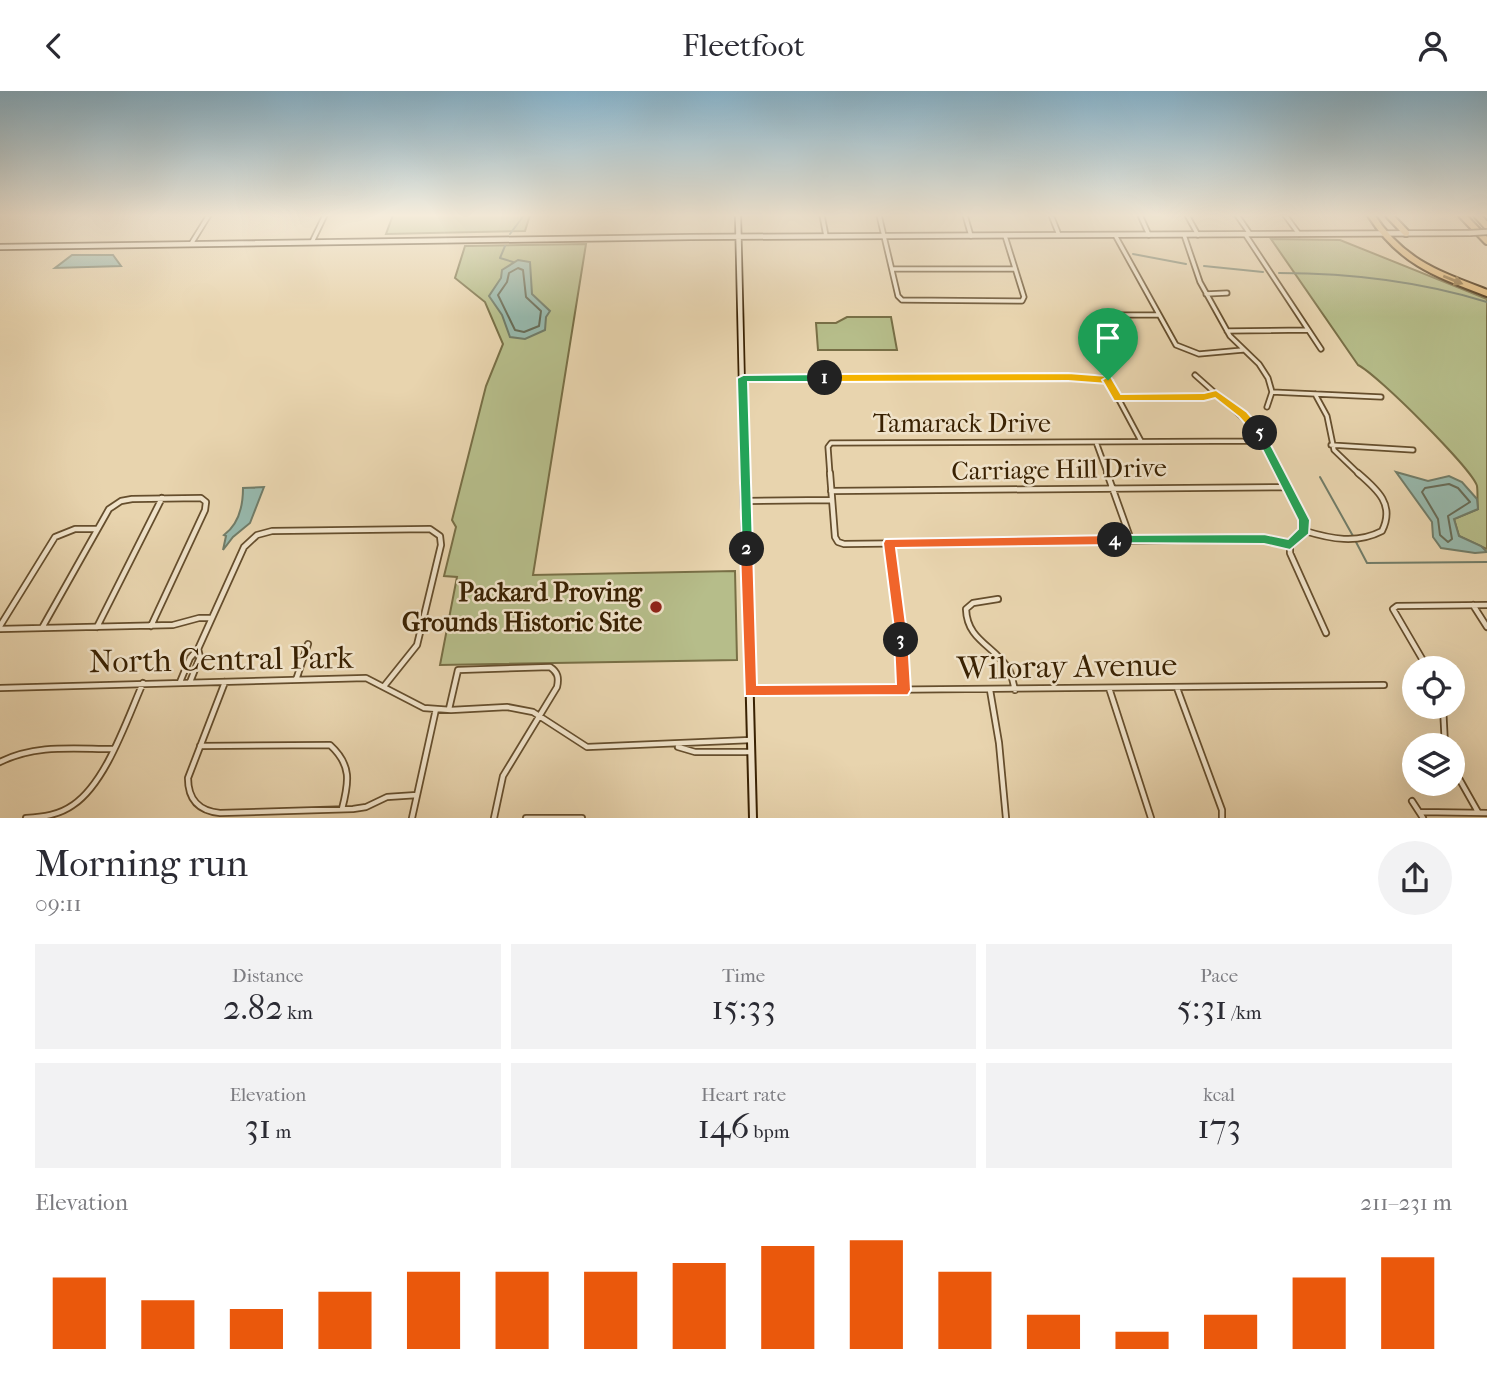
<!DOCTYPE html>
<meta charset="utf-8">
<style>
body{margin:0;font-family:"IM FELL French Canon",serif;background:#f2f2f3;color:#2b2b33;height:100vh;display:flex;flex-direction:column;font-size:26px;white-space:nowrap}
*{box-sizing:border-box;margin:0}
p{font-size:23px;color:#7c7c81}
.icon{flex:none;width:38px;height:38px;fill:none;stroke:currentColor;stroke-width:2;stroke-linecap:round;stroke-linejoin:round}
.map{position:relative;height:727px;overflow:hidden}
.panel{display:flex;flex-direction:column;background:#fff;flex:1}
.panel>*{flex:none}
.tools{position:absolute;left:1402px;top:565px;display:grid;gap:14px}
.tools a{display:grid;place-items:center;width:63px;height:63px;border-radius:50%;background:#fff;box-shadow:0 7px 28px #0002;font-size:35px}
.pin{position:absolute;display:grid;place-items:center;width:60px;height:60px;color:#fff;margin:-72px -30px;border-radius:50% 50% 50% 0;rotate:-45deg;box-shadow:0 0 7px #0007}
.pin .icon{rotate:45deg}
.km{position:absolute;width:35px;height:35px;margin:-18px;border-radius:50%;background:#222;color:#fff;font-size:19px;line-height:35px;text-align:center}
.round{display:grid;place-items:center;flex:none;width:74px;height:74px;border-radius:37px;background:#f2f2f3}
.headline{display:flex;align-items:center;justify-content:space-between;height:119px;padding:0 35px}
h1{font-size:38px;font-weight:600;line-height:52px}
.stats{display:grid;grid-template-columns:repeat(3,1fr);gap:10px;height:119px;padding:7px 35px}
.stats div{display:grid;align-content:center;border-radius:0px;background:#f2f2f3;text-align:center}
.stats b{font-size:35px;font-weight:600}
.stats small{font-size:19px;font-weight:400}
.stats p{font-size:19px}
.chart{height:196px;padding:14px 35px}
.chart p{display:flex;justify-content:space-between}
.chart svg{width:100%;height:126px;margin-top:7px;stroke:#ea580c;stroke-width:6}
header{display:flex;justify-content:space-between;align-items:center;height:91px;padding:0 35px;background:#fff;font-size:32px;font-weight:600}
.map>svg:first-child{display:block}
</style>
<header><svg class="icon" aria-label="back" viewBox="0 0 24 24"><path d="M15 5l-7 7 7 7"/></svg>Fleetfoot<svg class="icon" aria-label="person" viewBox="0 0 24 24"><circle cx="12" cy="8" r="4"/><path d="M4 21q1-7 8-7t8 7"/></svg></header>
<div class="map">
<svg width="1487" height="727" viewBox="0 0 1487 727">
<rect width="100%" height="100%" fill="#e8d4ae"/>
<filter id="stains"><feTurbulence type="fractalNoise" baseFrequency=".00286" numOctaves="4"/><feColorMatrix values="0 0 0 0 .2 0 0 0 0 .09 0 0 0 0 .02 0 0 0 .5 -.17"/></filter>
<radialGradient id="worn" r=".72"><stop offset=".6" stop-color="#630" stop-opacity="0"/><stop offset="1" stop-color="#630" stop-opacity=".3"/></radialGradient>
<path fill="#b6bd8a" stroke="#786f46" stroke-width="2" d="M393,124H530L525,140L386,143Z
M1271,148L1340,149L1487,208V458L1459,445L1454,428L1478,418C1477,411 1478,402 1477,395C1472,378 1377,283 1358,274Z
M586,153L533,484L735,480L737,569L440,574L457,486L444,485L456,436L452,429L486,295L503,253L485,211L455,187L465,155Z
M847,226H891L897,259H818L816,232H836Z"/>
<path fill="#97b8ac" stroke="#717c68" stroke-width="2" d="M72,164H113L121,175L55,177Z
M518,169L530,171L532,203L550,220L546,226L545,239L525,248L510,246L502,224L489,205L501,187L502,179Z
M1396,381L1428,390L1449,385L1462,391L1477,408L1478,418L1454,428L1459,445L1481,455L1487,461L1475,462L1441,457L1433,446L1432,431Z
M264,396L250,432L233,446L223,459L226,445L224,444C239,433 243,415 243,397Z"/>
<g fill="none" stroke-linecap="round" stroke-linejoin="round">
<path stroke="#686c57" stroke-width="2" d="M518,177L523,179L526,206L541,220L539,235L524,241L515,239L498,204L507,191L509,182Z
M1449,393L1458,397L1470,411L1448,425L1452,448L1448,451L1440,444L1438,428L1422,401L1425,397Z"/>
<path stroke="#717c68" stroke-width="2" d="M510,143L524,124
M505,155L500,167L513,171
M1133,163L1186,173
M1204,175L1263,181
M1279,182C1350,182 1419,190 1487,211
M1320,386L1353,445
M1356,451L1367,472L1487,471"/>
<defs>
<path id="minor-far1" d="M822,124L826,145
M879,124L898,205L902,209L1022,210L1024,206L1005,145
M965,124L971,145
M1051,124L1059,144
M1140,124L1149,144
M1187,124L1198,144
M1237,124L1250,143
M1285,124L1299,143
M1245,143L1321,258
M1115,144L1176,254L1199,263L1243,259
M1184,144L1200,191L1230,245L1259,273L1268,287L1272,301L1267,316
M312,151L325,124
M191,153L209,124
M893,178H1015
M1206,203L1227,202
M1227,240L1308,239
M1089,250L1083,243L1090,229L1112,224H1159
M1195,284L1259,341L1282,384
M743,287H1102L1111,294L1141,350
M1272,301L1381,306
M1315,303L1327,325L1334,359L1360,384
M1117,307L1204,306L1216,303
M1096,351L1108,384
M1331,354L1413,359
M830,384L828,356L831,352L1264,350"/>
<path id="minor" d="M830,382L835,446L838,451L844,453L1260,448L1290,454
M1107,382L1131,449
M1281,382L1301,420L1305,440L1290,454V462L1326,542
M831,400L1288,396
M746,410L831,409
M1305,440C1331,448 1357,453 1382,440C1395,414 1378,399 1358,382
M890,452L901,530L903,599
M998,508L973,512L966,518C967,549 993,554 1008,577C1012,583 1013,592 1015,599
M1473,514L1487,536
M0,535L55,446L75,438H97
M97,536L162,407
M42,537L109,418L121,410L132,408L201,407L206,411L205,419L151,535
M0,538L173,534L199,527H212
M1428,578L1393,518L1397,515L1487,514
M296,589L308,553
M180,591L190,567L198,558L244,456L257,444L272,440L430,438L440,445L441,454L417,554L385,594
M190,591L200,566L198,558
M225,591L188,687C188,709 199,720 220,722L353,718L366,716L387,706L417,704
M0,597L366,587L424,617L451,619L507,616L533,621L587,656L751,649
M1109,597L1151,727
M1177,597L1222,719V727
M990,599L999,652L1006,727
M750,600L1384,594
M1443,616L1445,654
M449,618L458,579L550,576C558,581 559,587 557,596L503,685L494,727
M200,655L330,654C352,674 349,691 342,718
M678,656L695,661H751
M0,671C36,653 74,658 113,658
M1452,675L1478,721
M1412,710L1423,727
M1420,721L1487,722
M26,727C43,726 59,724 73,714C106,692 127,628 143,592
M412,727L436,618
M526,727H582"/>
<path id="secondary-far1" d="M738,124L744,384
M0,156L690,146L1470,142"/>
<path id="secondary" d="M744,382L753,727"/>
<path id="motorway" d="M1371,124C1401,171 1437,183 1487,202
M1389,124L1406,142
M1462,124L1487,150
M1477,124L1487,135"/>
</defs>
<use href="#minor-far1" stroke="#654e2d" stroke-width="7"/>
<use href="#minor" stroke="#654e2d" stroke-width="8"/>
<use href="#secondary-far1" stroke="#392102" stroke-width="8"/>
<use href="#secondary" stroke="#392102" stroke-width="10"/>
<use href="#motorway" stroke="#392102" stroke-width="10"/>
<use href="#minor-far1" stroke="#f0e3ca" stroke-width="3.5"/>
<use href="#minor" stroke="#f0e3ca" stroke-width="4.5"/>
<use href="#secondary-far1" stroke="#f0e3ca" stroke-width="4.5"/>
<use href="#secondary" stroke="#f0e3ca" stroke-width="6"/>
<use href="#motorway" stroke="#e4ba77" stroke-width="6"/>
<defs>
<path id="secondary-bridge" d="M1470,142L1487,141"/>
</defs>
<use href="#secondary-bridge" stroke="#392102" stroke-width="8" stroke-linecap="butt"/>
<use href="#secondary-bridge" stroke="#f0e3ca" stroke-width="4.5"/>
</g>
<defs><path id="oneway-solid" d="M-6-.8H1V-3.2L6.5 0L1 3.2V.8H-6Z" transform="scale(1.75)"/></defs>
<use fill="#8e6e3c" href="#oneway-solid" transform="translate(1453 189) rotate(22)"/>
<linearGradient id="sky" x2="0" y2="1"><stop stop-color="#87b6d0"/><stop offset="0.55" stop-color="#f5ecdb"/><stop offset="1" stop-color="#f5ecdb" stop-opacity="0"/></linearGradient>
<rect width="1487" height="226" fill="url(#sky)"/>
<path fill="#f5b400" stroke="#fff" stroke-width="2" d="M1068,282L1108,285L1113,289L1108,293L1068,290L825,291L820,287L825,283Z"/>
<path fill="#22a559" stroke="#fff" stroke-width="2" d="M825,283L830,287L825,291H748L753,458L751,462H742L737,287L743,284Z"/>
<path fill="#f0652b" stroke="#fff" stroke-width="2" d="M747,453L753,458L757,594L896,593L894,549L901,543L908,549L911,599L908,604L745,605L740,458Z"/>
<path fill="#f0652b" stroke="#fff" stroke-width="2" d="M1115,444L1121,449L1115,454L896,457L908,549L901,555L896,553L883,452L885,448Z"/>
<path fill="#22a559" stroke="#fff" stroke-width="2" d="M1260,338L1263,339L1310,429L1309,443L1290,459L1264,453L1111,452L1109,449L1115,444L1264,443L1288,448L1298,438V429L1254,342Z"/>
<path fill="#f5b400" stroke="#fff" stroke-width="2" d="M1108,285L1111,286L1121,303L1204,302L1216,299L1247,321L1265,342L1260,346L1256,345L1239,326L1215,307L1204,310H1114L1102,289Z"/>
<circle fill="#8f2418" stroke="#f0e3ca" stroke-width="2.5" cx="656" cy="516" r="7"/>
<g text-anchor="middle" stroke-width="5" stroke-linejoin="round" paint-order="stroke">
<g font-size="26" fill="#392102" stroke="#f0e3ca">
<text x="962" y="341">Tamarack Drive</text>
<text transform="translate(1059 378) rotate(-1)" y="9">Carriage Hill Drive</text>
</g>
<g font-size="26" font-weight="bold" fill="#392102" stroke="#f0e3ca" text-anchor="end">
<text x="642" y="510">Packard Proving<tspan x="642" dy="30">Grounds Historic Site</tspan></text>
</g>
<g font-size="32" fill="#392102" stroke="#f0e3ca">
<text transform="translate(221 568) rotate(-1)" y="11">North Central Park</text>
<text transform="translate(1067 575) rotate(-1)" y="11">Wiloray Avenue</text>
</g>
</g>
<rect width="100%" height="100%" filter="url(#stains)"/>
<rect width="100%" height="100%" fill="url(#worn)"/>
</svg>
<div class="tools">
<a><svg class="icon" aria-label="locate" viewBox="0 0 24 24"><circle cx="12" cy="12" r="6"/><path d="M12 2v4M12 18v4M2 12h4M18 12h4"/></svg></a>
<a><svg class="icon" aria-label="layers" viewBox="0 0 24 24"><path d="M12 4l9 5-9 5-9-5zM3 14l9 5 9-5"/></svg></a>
</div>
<div class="pin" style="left:1108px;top:289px;background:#1e9e55"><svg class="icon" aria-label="arrive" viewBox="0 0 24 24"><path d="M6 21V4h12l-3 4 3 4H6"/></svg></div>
<b class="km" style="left:825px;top:287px">1</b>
<b class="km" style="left:747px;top:458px">2</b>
<b class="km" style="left:901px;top:549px">3</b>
<b class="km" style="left:1115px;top:449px">4</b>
<b class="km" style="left:1260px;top:342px">5</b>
</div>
<section class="panel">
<div class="headline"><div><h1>Morning run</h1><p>09:11</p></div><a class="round"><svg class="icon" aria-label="share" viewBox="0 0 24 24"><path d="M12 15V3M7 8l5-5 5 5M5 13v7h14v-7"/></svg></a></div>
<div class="stats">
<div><p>Distance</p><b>2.82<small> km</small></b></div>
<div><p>Time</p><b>15:33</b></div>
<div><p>Pace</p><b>5:31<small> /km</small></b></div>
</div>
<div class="stats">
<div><p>Elevation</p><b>31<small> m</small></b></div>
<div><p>Heart rate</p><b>146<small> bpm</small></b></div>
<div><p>kcal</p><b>173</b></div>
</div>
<div class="chart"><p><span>Elevation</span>211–231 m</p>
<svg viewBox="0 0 160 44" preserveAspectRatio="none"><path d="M5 44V19M15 44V27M25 44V30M35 44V24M45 44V17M55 44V17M65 44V17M75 44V14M85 44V8M95 44V6M105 44V17M115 44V32M125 44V38M135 44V32M145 44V19M155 44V12"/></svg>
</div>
</section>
